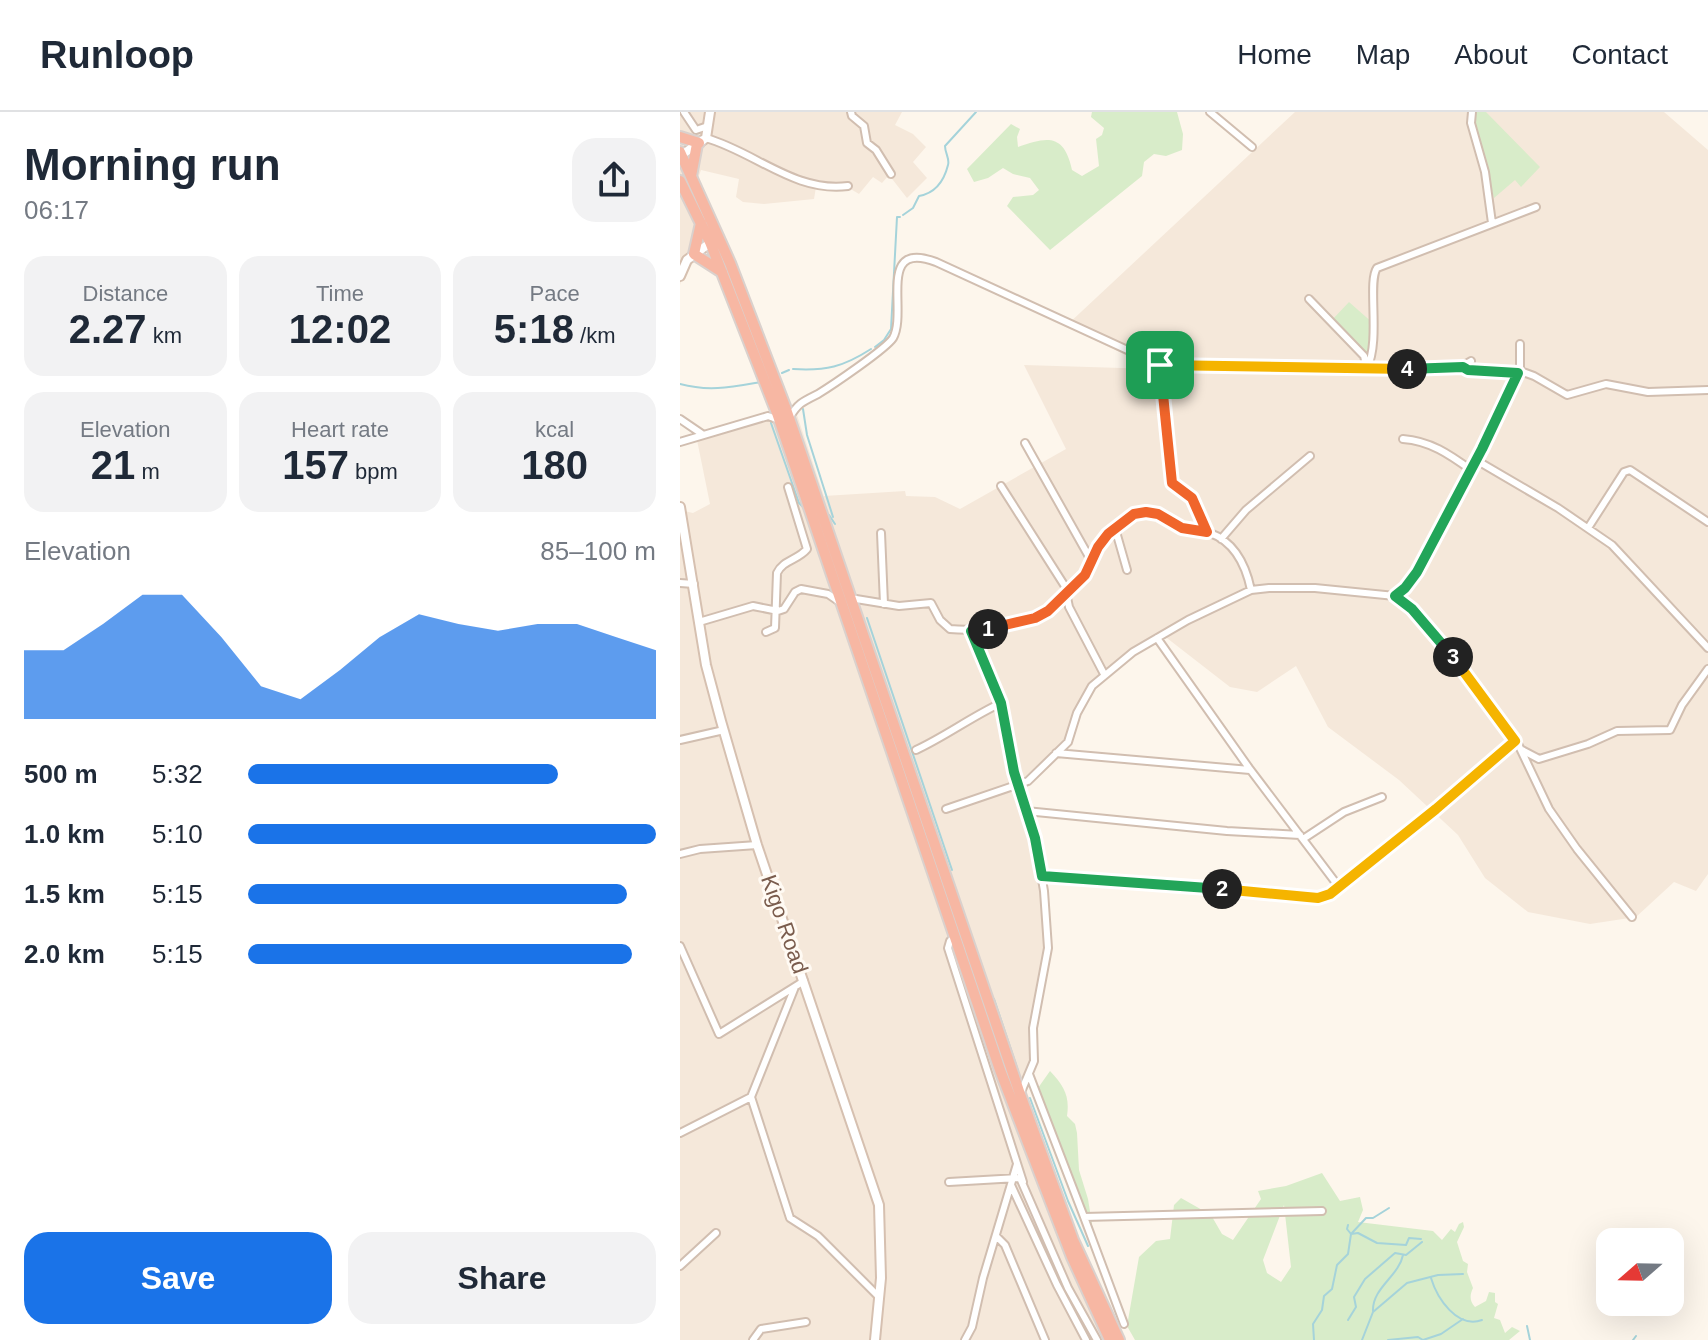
<!DOCTYPE html>
<meta charset="utf-8">
<style>
body{margin:0;font-family:Helvetica,sans-serif;background:#f2f2f3;color:#1f2937;height:100vh;display:flex;flex-direction:column;font-size:30px;white-space:nowrap}
*{box-sizing:border-box;margin:0}
p{font-size:26px;color:#747a83}
.icon{flex:none;width:44px;height:44px;fill:none;stroke:currentColor;stroke-width:2;stroke-linecap:round;stroke-linejoin:round}
.map{position:relative;flex:1;overflow:hidden}
.panel{display:flex;flex-direction:column;background:#fff;width:680px}
.panel>*{flex:none}
.needle{width:52px;rotate:250deg}
.fabs{position:absolute;left:916px;top:1116px;display:grid;gap:16px}
.fabs a{display:grid;place-items:center;width:88px;height:88px;border-radius:16px;background:#fff;box-shadow:0 8px 32px #0002;font-size:40px}
.pin{position:absolute;display:grid;place-items:center;width:68px;height:68px;color:#fff;margin:-34px;border-radius:16px;box-shadow:0 4px 12px #0006}
.km{position:absolute;width:40px;height:40px;margin:-20px;border-radius:50%;background:#222;color:#fff;font-size:22px;line-height:40px;text-align:center}
.round{display:grid;place-items:center;flex:none;width:84px;height:84px;border-radius:24px;background:#f2f2f3}
.head{display:flex;align-items:center;justify-content:space-between;height:136px;padding:0 24px}
h1{font-size:44px;font-weight:800;line-height:60px}
.figures{display:grid;grid-template-columns:repeat(3,1fr);gap:12px;height:136px;padding:8px 24px}
.figures div{display:grid;align-content:center;border-radius:20px;background:#f2f2f3;text-align:center}
.figures b{font-size:40px;font-weight:800}
.figures small{font-size:22px;font-weight:400}
.figures p{font-size:22px}
.chart{height:224px;padding:16px 24px}
.chart p{display:flex;justify-content:space-between}
.chart svg{width:100%;height:144px;margin-top:8px;fill:#1a73e8;opacity:.7}
.button{display:flex;gap:16px;margin-top:auto;padding:16px 24px}
.button a{flex:1;height:92px;border-radius:24px;background:#1a73e8;color:#fff;font-size:32px;font-weight:800;line-height:92px;text-align:center}
.button a+a{background:#f2f2f3;color:#1f2937}
ul{padding:0 24px;list-style:none;font-size:26px}
li{display:grid;grid-template-columns:128px 96px 1fr;align-items:center;height:60px}
li i{height:20px;border-radius:10px;background:#1a73e8}
header{display:flex;align-items:center;gap:48px;box-sizing:border-box;height:112px;padding:0 40px;background:#fff;border-bottom:2px solid #e0e1e3}
header strong{font-size:38px}
nav{display:flex;gap:44px;margin-inline-start:auto;font-size:28px}
main{display:flex;flex:1;min-height:0}
.map>svg:first-child{display:block}
</style>
<header>
<strong>Runloop</strong>
<nav><a>Home</a><a>Map</a><a>About</a><a>Contact</a></nav>
</header>
<main>
<section class="panel">
<div class="head"><div><h1>Morning run</h1><p>06:17</p></div><a class="round"><svg class="icon" aria-label="share" viewBox="0 0 24 24"><path d="M12 15V3M7 8l5-5 5 5M5 13v7h14v-7"/></svg></a></div>
<div class="figures">
<div><p>Distance</p><b>2.27<small> km</small></b></div>
<div><p>Time</p><b>12:02</b></div>
<div><p>Pace</p><b>5:18<small> /km</small></b></div>
</div>
<div class="figures">
<div><p>Elevation</p><b>21<small> m</small></b></div>
<div><p>Heart rate</p><b>157<small> bpm</small></b></div>
<div><p>kcal</p><b>180</b></div>
</div>
<div class="chart"><p><span>Elevation</span>85–100 m</p>
<svg viewBox="0 0 160 44" preserveAspectRatio="none"><path d="M0 44V23L10 23L20 15L30 6L40 6L50 19L60 34L70 38L80 29L90 19L100 12L110 15L120 17L130 15L140 15L150 19L160 23V44z"/></svg>
</div>
<ul>
<li><b>500 m</b>5:32<i style="width:76%"></i></li>
<li><b>1.0 km</b>5:10<i style="width:100%"></i></li>
<li><b>1.5 km</b>5:15<i style="width:93%"></i></li>
<li><b>2.0 km</b>5:15<i style="width:94%"></i></li>
</ul>
<div class="button"><a>Save</a><a>Share</a></div>
</section>
<div class="map">
<svg width="1028" height="1228" viewBox="0 0 1028 1228">
<rect width="100%" height="100%" fill="#fdf6ec"/>
<path fill="#f5e8da" d="M0,0H222L215,13L233,22L246,35L233,50L247,66L227,86L209,63L202,71L193,65L179,82L169,76L136,75L134,87L84,92L63,90L56,85L59,67L21,58L17,69L45,130L11,148L4,158L0,173Z
M615,0H984L1028,38V762L1016,779L994,770L956,805L910,812L848,800L805,766L778,723L719,668L648,615L616,554L577,580L550,575L483,523L424,562L407,583L388,630L340,674L356,726L370,835L354,916L355,949L342,982L385,1100L443,1228H0V398L13,401L30,392L17,328L73,311L117,303L144,384L225,379L226,384L255,385L280,397L386,337L344,253L474,257L386,214Z"/>
<path fill="#d8ecc9" fill-rule="evenodd" d="M412,0H497L503,22L502,38L486,44L474,42L464,50L462,64L370,138L327,94L333,85L353,83L359,78L350,66L333,62L323,56L308,66L294,70L287,57L331,12L340,17L337,25L338,35C367,25 384,21 392,58L402,64L419,54L416,27L422,23L424,16L411,5Z
M796,0H806L860,55L841,75L835,68L814,86L792,4Z
M669,190L694,212L688,249L652,208Z
M370,959C384,974 390,984 387,1004L395,1012L397,1021L399,1058L408,1087L412,1112L408,1114L358,976Z
M642,1061L660,1089L680,1085L683,1098L678,1110L753,1119L762,1128L771,1117L775,1120L779,1112L783,1110L784,1115L777,1130L783,1149L788,1152L787,1160L793,1176C790,1182 789,1189 795,1195L806,1189L809,1180L815,1181V1190L818,1192L814,1206L820,1208L825,1221L832,1215L840,1219L829,1228H455L447,1214L459,1145L476,1129L490,1127L494,1093L501,1086L531,1103L542,1122L553,1128L581,1087L578,1079L606,1074ZM604,1093L611,1155L601,1170L587,1161L583,1148Z"/>
<g fill="none" stroke-linecap="round" stroke-linejoin="round">
<path stroke="#a5d3da" stroke-width="2" d="M223,103L233,96L239,84C256,81 264,69 268,53C270,47 265,41 265,34L296,0
M195,235L204,228L211,217L217,105H220
M113,257C146,259 163,255 191,237
M102,261L109,258
M0,272C29,280 52,275 81,270
M123,297L127,323L153,405
M91,311L119,391L123,395
M149,403L155,412
M187,506L272,758
M314,887L338,959
M350,986L388,1089L408,1134
M668,1113L667,1117L671,1122L678,1121L697,1131L726,1133L729,1126L741,1127
M751,1166C757,1186 777,1217 802,1208
M693,1199C692,1176 719,1164 723,1143
M668,1208L676,1195L674,1185L685,1167L715,1141L726,1143L742,1130
M847,1214L850,1228
M634,1228L633,1212L642,1198L644,1184L652,1177L657,1153L668,1142L671,1122L686,1106H693L709,1096
M682,1228L693,1200L727,1171L758,1163L783,1162
M708,1228L738,1225L743,1228L761,1222L783,1207
M953,1228L956,1224"/>
<defs>
<path id="street" d="M4,0L16,18L28,14
M171,0L172,4L184,14L187,31L196,38L211,62
M530,0L572,35
M792,0L791,11L805,60L812,111
M26,26C75,40 115,81 168,74
M629,187L684,244L687,256
M480,253L492,371L512,386L527,420
M783,255L788,258L838,261
M687,256C701,228 687,170 697,156L856,95
M840,259L854,264L887,283L926,272L968,280L1028,278
M110,305C118,291 124,289 138,282C151,274 206,237 213,226C228,200 196,127 256,150L480,253L750,258L779,256L791,249
M0,307L22,322
M723,327C750,329 769,342 791,358
M0,330L88,304L99,308
M345,331L412,450
M796,348L878,396L932,433L1028,536
M321,374L388,479
M435,416L447,458
M908,416L944,360L950,358L1028,410
M201,421L204,492
M541,427L566,398L630,344
M0,471L14,472
M386,481L389,495L424,562
M715,484L725,476L737,460L802,337L840,259V232
M170,486L219,494L251,491L260,508L270,517C295,519 338,516 361,504C370,499 375,490 383,483C392,476 404,468 409,458C421,435 429,413 455,402C473,394 484,409 500,415C509,419 520,418 530,421C555,430 566,454 571,478
M19,510L73,494L98,499L104,497L115,480L121,477L148,482L161,491
M291,519L321,591L329,642L355,726L364,779L368,836L353,916L354,949L341,980
M86,520L95,516L97,461C103,448 118,448 127,437L108,375
M477,526L569,656L659,775
M0,628L44,618
M236,638C266,624 291,605 321,591
M842,638L859,647L908,632L937,619L990,618L1002,593L1028,557
M376,641L570,658
M266,697L348,669L388,630L397,601L412,574L453,540L508,508L571,478L589,476H635L715,484L741,506L819,605L838,632L869,697L897,737L952,805
M346,699L547,719L620,723
M623,727L664,700L702,685
M0,742L20,737L77,733
M362,764L638,786C664,777 686,754 708,736C751,701 795,667 835,629
M275,825L270,829L268,836L343,1070
M0,834L39,922L124,869
M349,962L404,1105
M71,985L110,1106L138,1124L199,1185
M0,1021L71,985L115,875
M269,1070L340,1066L388,1176L417,1228
M331,1073L377,1173L406,1228
M316,1124L325,1133L365,1228
M0,1154L36,1121
M444,1212L404,1105L642,1099
M73,1228L81,1217L126,1210
M285,1228L292,1215L303,1166L337,1052"/>
<path id="secondary" d="M0,44L26,26L30,0
M0,164L7,148L34,128
M0,395L26,553L41,609L77,733L199,1093L201,1166L195,1228"/>
<path id="highway" d="M0,25L19,31
M0,40L50,151L106,297L340,982L393,1128L439,1228
M11,64L17,32
M0,69L30,130L97,301L320,958L392,1145L430,1228
M21,111L14,142L42,160"/>
</defs>
<use href="#street" stroke="#d1beb0" stroke-width="10"/>
<use href="#secondary" stroke="#d6c0b0" stroke-width="12"/>
<use href="#highway" stroke="#dad1cd" stroke-width="14"/>
<use href="#street" stroke="#fff" stroke-width="6"/>
<use href="#secondary" stroke="#fff" stroke-width="8"/>
<use href="#highway" stroke="#f7b7a3" stroke-width="10"/>
</g>
<g fill="none" stroke-linecap="round" stroke-linejoin="round">
<defs>
<path id="split-1" d="M308,517L355,506L368,499L405,463L418,435L428,422L454,402L466,400L478,402L502,416L527,420L512,386L492,371L480,253"/>
<path id="split-2" d="M308,517L291,519L321,591L334,660L355,726L362,764L542,777"/>
<path id="split-3" d="M542,777L638,786L650,782L756,697L835,629L773,545"/>
<path id="split-4" d="M727,257L783,255L788,258L838,261L802,337L737,460L725,476L715,484L732,497L773,545"/>
<path id="split-5" d="M480,253L727,257"/>
</defs>
<use href="#split-1" stroke="#fff" stroke-width="16"/>
<use href="#split-2" stroke="#fff" stroke-width="16"/>
<use href="#split-3" stroke="#fff" stroke-width="16"/>
<use href="#split-4" stroke="#fff" stroke-width="16"/>
<use href="#split-5" stroke="#fff" stroke-width="16"/>
<use href="#split-1" stroke="#f0652b" stroke-width="10"/>
<use href="#split-2" stroke="#22a559" stroke-width="10"/>
<use href="#split-3" stroke="#f5b400" stroke-width="10"/>
<use href="#split-4" stroke="#22a559" stroke-width="10"/>
<use href="#split-5" stroke="#f5b400" stroke-width="10"/>
</g>
<g text-anchor="middle" stroke-width="6" stroke-linejoin="round" paint-order="stroke">
<g font-size="22" fill="#7a5c4d" stroke="#fffaf3">
<text transform="translate(105 812) rotate(71)" y="8">Kigo Road</text>
</g>
</g>
</svg>
<div class="fabs">
<a><svg class="needle" viewBox="-14 -14 28 28"><path d="M0-13l5 13h-10z" fill="#e53935"/><path d="M0 13l5-13h-10z" fill="#747a83"/></svg></a>
</div>
<div class="pin" style="left:480px;top:253px;background:#1e9e55"><svg class="icon" aria-label="arrive" viewBox="0 0 24 24"><path d="M6 21V4h12l-3 4 3 4H6"/></svg></div>
<b class="km" style="left:308px;top:517px">1</b>
<b class="km" style="left:542px;top:777px">2</b>
<b class="km" style="left:773px;top:545px">3</b>
<b class="km" style="left:727px;top:257px">4</b>
</div>
</main>
